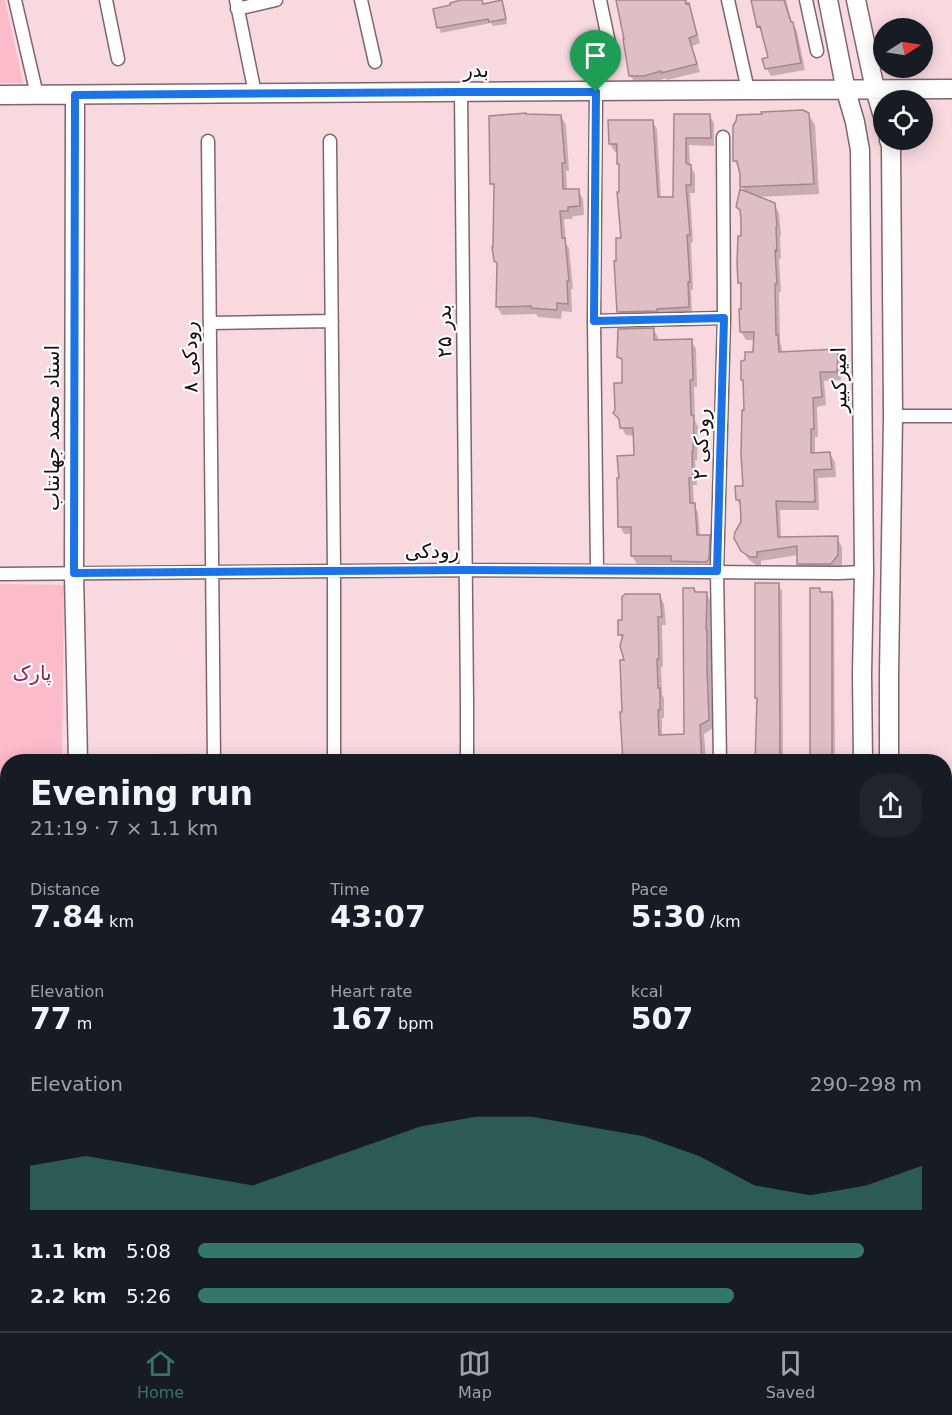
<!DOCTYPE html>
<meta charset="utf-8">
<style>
body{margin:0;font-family:"DejaVu Sans","Noto Sans Arabic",sans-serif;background:#20242c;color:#f1f3f6;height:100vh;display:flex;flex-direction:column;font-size:22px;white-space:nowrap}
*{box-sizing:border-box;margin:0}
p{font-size:20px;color:#9ea1a6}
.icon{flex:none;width:33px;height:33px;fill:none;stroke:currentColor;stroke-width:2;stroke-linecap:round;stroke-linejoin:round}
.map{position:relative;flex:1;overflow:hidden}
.side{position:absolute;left:0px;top:754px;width:952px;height:578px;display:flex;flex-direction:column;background:#171b24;border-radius:24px 24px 0 0;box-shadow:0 3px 15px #0003}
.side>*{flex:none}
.needle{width:39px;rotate:78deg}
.fabs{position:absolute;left:873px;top:18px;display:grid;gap:12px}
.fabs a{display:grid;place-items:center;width:60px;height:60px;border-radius:50%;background:#171b24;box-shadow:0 3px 15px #0003;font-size:30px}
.pin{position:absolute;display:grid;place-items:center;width:51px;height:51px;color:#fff;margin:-62px -26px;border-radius:50% 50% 50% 0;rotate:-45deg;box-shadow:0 0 6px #0007}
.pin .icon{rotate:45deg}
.round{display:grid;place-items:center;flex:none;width:63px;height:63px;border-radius:24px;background:#20242c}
.overview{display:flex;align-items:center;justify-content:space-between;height:102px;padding:0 30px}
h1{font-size:33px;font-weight:600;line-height:45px}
.stats{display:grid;grid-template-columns:repeat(3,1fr);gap:9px;height:102px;padding:6px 30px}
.stats div{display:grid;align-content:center}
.stats b{font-size:30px;font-weight:600}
.stats small{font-size:16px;font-weight:400}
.stats p{font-size:16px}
.chart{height:168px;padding:12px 30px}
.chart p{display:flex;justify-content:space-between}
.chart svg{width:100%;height:108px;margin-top:6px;fill:#347768;opacity:.7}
ul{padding:0 30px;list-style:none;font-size:20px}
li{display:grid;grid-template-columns:96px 72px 1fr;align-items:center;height:45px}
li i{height:15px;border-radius:8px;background:#347768}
.tab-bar{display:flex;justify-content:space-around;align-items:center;height:84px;border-top:2px solid #363941;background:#171b24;font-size:16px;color:#9ea1a6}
.tab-bar a{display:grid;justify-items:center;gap:3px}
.tab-bar .active{color:#347768}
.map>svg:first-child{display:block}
</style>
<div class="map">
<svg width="952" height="1331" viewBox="0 0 952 1331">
<rect width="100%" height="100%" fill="#f8d9df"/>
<path fill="#f1c9d1" d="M200,753V762H94V755Z"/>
<path fill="#fbbbc9" d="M0,0H5L23,83H0Z
M0,584L64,585L62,762H8L7,837H0Z"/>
<path fill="#0003" d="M467,0H482L484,5L501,1L504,6L507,24L493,26L491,23L441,33L439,28L434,11Z
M617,0H687L688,5L692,13L700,43L692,46L700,72L667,80L666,78L649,84L635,83L630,75Z
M752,0H786L792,23L797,31L805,70L771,76L766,68L770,59L763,34L758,26Z
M808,114L815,125L819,194L756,197L774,204L779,213L781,235L780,236L781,259H779L781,292H779L780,342L783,353L837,350L842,359L841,380L824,381L826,405L817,407L818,437H815V455L830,454L835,462L836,477L818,478L819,510H780L781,538H837L842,547V564L836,572H803L798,564V555L761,561V565H756L748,559L736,538L743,522L742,508L737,500L745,488L755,340H746L741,332L742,288L739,283L742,215L738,207L745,193L742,186L741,172L734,160Z
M709,115L714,123V146L689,145L690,165L695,174V193H690L693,242H691L693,290H691L692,315L623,320L618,312L623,240L621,168L618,164V152H615L610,144L652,121L657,129L661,198H674L675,116Z
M561,116L566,125L569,171H566L567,190H578L583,199L584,215L573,216L572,219H564L566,244L569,248L573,289H571L572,312L562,311L561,319L538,317L536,314L502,315L497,307L498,265L495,260V189L492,183Z
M653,329L658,337V342L691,341L696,349L697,387H694L695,421L698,426L697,460H695L697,485H693L694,504L698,513L700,536H709L713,544V568H677L675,564H637L632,556L633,534H624L620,526L636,457L635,436L626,435L621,427V423L614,413L624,385V364L619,356Z
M778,585L782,591L783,762H757L758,700L756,697Z
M819,590L821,593H831L834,600L835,762H812Z
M695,593H706L711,602L710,637L711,640V679L713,728L704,734L706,761L711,762H624L623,713L626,662L623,640L620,634L624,621L659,595L664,604L666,625H662L663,667H661L662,695L664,698V718H662V736H686Z
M0,841H8V924H0Z
M945,1262L950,1270V1310H945Z"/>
<path fill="#debfc5" stroke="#a4878d" stroke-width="1.5" d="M461,0H482L483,4L502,0L506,19L489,22L488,19L437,28L433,9L450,5V3Z
M616,0H685L686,4L689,3L697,35L689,38L697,64L661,73V71L644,76H629L623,39H624Z
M751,0H784L791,22H793L801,63L765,69L762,59L768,57L760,26L757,27Z
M803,110L809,113L814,184L740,187V174L737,161H733V126L736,121L737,115L762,114L761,112Z
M526,113V114L561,115L565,163H562L563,189H579L580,206L568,207V211H560L562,238H565L569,281H567L568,304L557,303V310L531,308V306L496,307L497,263L494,261L492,247H493L494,184H490L489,116Z
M674,114H710L711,138H686V163L691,165V185H686L690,235H687L690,282H688L689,307L657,309V311L617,312L614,261H616V238H621L617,192H619V164H617V144H609L608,120H653L658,197H673Z
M740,189L775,203L777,226L776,227L777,251L775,250L777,284H775L776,335H778L779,352L838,349L837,372H820L822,397L813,398L814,429H811V453L830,452L832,469L814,470L815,502L776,501L778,537L838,536V555L831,564H797V546L757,552V557H750L741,551L734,538L735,532L741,522L740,500H736L735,486H743L741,454L742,410H744L743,380H741V361L745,360V352H753L754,332H740L739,309H741V283H738L737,263L738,236H741V219L740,210L736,207Z
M654,328V340L692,339L693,380H690L691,415L694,416L693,452H692L693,478H689L690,503H695L697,535H710L709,559L706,562L671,561V556H631V527H618L617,478H619L617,456L634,455L633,428H620L619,419L613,413L615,410L614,383H622V359L617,357L618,329Z
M755,583H779L780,762H755L757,698H755Z
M683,588H694L695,592H707L706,630H707V670L709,720L700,725L702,762H623L620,712H622L620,660H624L620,646L623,635H618V620H622V597L625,594H660L662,617H658L659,659H657L658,688H660V710H658L659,735L684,734Z
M810,588H820V592H832V762H810Z"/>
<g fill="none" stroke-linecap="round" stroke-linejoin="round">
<defs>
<path id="street" d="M15,0L37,95
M106,0L118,59
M236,0L255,93
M361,0L375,62
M600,0L612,57
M728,0L748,90
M806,0L817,51
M237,9L276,0
M461,92L467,703V762
M596,92L594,321L597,570
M208,141L214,762
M330,141L334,571V762
M594,321L724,318
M210,323L332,321
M893,416H952
M0,574L466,570L839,573L864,572
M720,762L717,571L724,318L723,137
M0,920H8
M945,1088H952
M219,1324V1331
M341,1324V1331
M473,1324V1331
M602,1324V1331
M724,1324L725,1331"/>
<path id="secondary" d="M828,0L846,91L855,122L860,150L864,572L862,674L863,762
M856,0L875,89L884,120
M0,95L748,90C816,90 884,89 952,89
M75,95L74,574L78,762
M889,140L891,146L893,416L889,674V762
M84,1324V1331
M870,1324V1331
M896,1324V1331"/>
</defs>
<use href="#street" stroke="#80656b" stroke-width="15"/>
<use href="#secondary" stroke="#80656b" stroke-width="21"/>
<use href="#street" stroke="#fff" stroke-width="12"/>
<use href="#secondary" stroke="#fff" stroke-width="18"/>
</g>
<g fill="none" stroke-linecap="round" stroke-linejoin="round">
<defs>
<path id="route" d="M460,92H596L594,321L724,318L717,571L466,570L74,573L75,95Z"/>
</defs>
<use href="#route" stroke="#fff" stroke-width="12"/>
<use href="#route" stroke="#1a73e8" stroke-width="8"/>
</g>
<g text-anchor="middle" stroke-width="4.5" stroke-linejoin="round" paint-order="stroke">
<g font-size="20" fill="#170d0f" stroke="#fff">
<text x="476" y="77">بدر</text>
<text transform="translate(444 331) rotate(-91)" y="7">بدر ۲۵</text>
<text transform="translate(190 357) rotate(-91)" y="7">رودکی ۸</text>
<text transform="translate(839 380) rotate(-91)" y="7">امیرکبیر</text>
<text transform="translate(52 428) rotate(-90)" y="7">استاد محمد جهانتاب</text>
<text transform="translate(701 444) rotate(-88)" y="7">رودکی ۲</text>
<text x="432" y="558">رودکی</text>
</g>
<g font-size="20" fill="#971d4b" stroke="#fff">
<text x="32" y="680">پارک</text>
</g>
</g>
</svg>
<div class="fabs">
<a><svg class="needle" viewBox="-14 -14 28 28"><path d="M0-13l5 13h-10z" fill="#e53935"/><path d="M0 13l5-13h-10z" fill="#9ea1a6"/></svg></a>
<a><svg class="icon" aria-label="locate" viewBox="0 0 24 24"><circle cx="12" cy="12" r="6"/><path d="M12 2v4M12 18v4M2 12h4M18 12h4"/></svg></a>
</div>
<div class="pin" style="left:596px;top:92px;background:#1e9e55"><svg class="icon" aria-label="arrive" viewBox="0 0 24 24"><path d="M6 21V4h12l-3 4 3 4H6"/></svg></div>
<section class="side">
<div class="overview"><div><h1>Evening run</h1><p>21:19 · 7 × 1.1 km</p></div><a class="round"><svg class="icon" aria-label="share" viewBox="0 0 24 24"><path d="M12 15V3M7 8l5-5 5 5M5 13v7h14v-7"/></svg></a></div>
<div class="stats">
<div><p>Distance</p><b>7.84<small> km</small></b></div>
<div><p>Time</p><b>43:07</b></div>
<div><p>Pace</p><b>5:30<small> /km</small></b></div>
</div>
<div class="stats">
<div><p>Elevation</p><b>77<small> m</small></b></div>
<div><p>Heart rate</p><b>167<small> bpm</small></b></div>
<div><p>kcal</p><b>507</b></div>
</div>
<div class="chart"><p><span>Elevation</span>290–298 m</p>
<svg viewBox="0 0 160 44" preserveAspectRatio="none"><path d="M0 44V26L10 22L20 26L30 30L40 34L50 26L60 18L70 10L80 6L90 6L100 10L110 14L120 22L130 34L140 38L150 34L160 26V44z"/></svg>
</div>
<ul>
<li><b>1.1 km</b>5:08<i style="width:92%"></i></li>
<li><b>2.2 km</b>5:26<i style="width:74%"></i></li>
</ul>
</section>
</div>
<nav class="tab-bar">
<a class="active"><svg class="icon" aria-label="home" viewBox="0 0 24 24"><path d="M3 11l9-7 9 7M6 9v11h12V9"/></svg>Home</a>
<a><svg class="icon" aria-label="map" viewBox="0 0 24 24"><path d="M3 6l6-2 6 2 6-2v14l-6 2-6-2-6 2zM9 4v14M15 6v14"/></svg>Map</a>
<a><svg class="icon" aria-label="saved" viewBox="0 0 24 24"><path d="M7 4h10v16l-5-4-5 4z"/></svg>Saved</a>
</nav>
